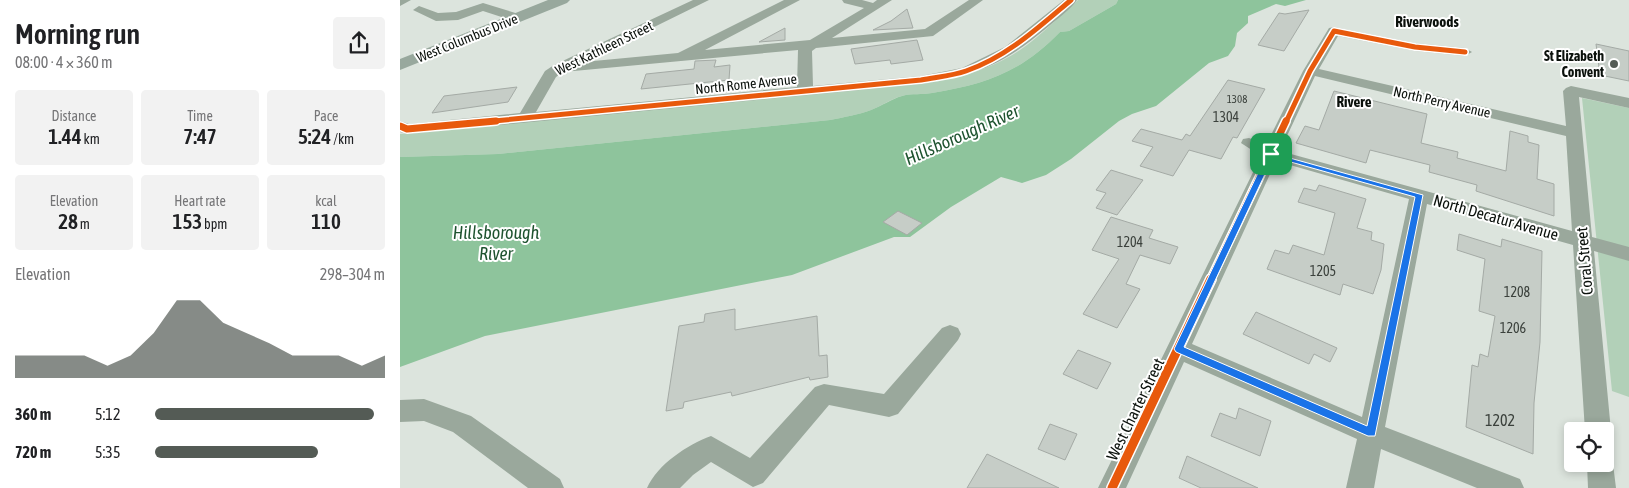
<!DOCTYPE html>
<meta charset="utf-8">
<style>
body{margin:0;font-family:"Asap Condensed",sans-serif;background:#f2f2f2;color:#202124;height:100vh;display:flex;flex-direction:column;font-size:19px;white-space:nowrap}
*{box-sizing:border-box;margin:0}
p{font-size:16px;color:#757577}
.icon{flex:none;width:28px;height:28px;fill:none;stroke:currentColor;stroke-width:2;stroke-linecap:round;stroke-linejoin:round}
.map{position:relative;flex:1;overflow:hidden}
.drawer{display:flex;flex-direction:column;background:#fff;width:400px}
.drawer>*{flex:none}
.tools{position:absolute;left:1164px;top:422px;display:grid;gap:10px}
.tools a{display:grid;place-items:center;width:50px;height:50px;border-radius:5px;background:#fff;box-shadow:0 2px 8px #0003;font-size:25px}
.pin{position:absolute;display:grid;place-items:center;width:42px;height:42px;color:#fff;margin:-21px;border-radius:10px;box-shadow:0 2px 8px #0006}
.round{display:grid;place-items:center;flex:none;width:52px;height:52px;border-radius:5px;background:#f2f2f2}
.headline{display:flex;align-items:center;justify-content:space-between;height:85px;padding:0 15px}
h1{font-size:28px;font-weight:600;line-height:38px}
.stats{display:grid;grid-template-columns:repeat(3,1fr);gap:8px;height:85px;padding:5px 15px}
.stats div{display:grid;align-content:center;border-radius:5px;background:#f2f2f2;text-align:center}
.stats b{font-size:21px;font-weight:600}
.stats small{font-size:14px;font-weight:400}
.stats p{font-size:14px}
.chart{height:140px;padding:10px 15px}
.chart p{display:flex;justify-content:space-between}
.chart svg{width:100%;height:90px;margin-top:5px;fill:#545b55;opacity:.7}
ul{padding:0 15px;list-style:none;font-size:16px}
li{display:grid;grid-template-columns:80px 60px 1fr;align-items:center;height:38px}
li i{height:12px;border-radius:6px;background:#545b55}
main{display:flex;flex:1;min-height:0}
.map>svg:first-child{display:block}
</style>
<main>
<section class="drawer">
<div class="headline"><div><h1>Morning run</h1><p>08:00 · 4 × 360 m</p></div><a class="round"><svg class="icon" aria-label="share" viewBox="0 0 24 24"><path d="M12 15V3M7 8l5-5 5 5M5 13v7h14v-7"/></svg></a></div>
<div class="stats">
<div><p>Distance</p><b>1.44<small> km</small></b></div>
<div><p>Time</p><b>7:47</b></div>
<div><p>Pace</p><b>5:24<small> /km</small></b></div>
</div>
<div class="stats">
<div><p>Elevation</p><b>28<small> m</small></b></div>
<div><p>Heart rate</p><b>153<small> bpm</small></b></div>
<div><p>kcal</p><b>110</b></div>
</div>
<div class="chart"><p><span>Elevation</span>298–304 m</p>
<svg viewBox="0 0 160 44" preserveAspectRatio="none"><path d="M0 44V33L10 33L20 33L30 33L40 38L50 33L60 22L70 6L80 6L90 17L100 22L110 27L120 33L130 33L140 33L150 38L160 33V44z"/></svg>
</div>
<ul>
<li><b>360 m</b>5:12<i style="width:95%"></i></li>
<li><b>720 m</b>5:35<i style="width:71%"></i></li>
</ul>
</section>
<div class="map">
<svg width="1229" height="488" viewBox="0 0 1229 488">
<rect width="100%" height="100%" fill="#dce4dd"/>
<path fill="#b2d0b8" d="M678,0H718L716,4L669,31L660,32C621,72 587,84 532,93C522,95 512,93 502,96C490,99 482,106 471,110C458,115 444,117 430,120L98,154L0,157V134L523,83C558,78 591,70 620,50C641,36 659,16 678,0Z
M1182,98L1229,108V397L1212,391Z"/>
<path fill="#8ec49c" d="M718,0H906L885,6L876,4L848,16V23L837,33L835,46L828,56L809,63L756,106L732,114L719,121L671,159L646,175L622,183L601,177L551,207L510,237H494L392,275L85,336L0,367V157L98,154L430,120C444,117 458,115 471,110C482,106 491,99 502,96C512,93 522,95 532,93C587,84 621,72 660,32L669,31L716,4Z"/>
<path fill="#c6cdc7" stroke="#a4aaa5" d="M507,9L513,28L473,30L491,21Z
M909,10L884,51L858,45L879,13L885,14Z
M385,28V40L359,42Z
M517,40L523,60L491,64L490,60L455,64L451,49Z
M1196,44L1229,51V81L1200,75Z
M316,60L314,67L330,65L329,80L241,89L246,74L294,69L295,61Z
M828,80L865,89L837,138L833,137L821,159L789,150L773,176L740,166L753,147L732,141L741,129L782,140L786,134L790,136Z
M117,87L108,102L32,113L44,96Z
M934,91L1027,114L1021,143L1058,152L1057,158L1106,171L1110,131L1128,136V142L1139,145L1137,179L1154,184V216L1076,191L1077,185L1029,172L1030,165L970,150L966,163L896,143L905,126L919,130Z
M711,170L743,180L717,215L696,208L706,193L696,190Z
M919,185L966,199L957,228L972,232L971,240L984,244L981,270L973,294L943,284L940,295L867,269L875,250L889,254L893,245L924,255L935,213L898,202L904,188L916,191Z
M498,211L522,223L507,235L483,222Z
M711,217L753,230L749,238L778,247L770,264L740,255L726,284L740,289L717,328L683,314L719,259L692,250Z
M1059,234L1101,247L1102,239L1142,251L1140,342L1134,403L1133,454L1066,427L1072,365L1078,367L1080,354L1088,357L1095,316L1079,311L1085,259L1057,250Z
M335,309V330L417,316L419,356L427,355L428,377L410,380L409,377L332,396L331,392L284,402L283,408L266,411L279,326L304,322L305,314Z
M856,312L937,348L930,362L914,354L909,364L843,334Z
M678,350L711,363L697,389L663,374Z
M839,408L871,421L860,456L811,436L820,413L836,419Z
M650,424L677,434L665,460L638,449Z
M587,454L659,488H567Z
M787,456L858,488H801L779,478Z"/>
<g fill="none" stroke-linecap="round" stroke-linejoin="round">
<path fill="#9aa89c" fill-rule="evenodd" d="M0,0H11L0,6Z
M293,0H309L183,62L278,53L384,0H400L305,50L410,40L464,8L444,3L442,0H462L473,3L477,0H492L432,38L525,29L569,0H583L533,36L416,48L412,51L413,86L521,76L562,68L605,47L664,0H677C670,10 658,18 649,26C603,65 579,74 521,84L7,134L0,132V121L9,124L120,113L145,71L154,65ZM398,50L397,87L136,112L156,77L163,72Z
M83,3L122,15L123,18L117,22L83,11L58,20L36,21L13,10L19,6L38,13L56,12Z
M934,27L1015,43L1065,48L1072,52L1065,56L1015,51L938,36L919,69L1166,126L1163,91L1166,88L1171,86L1229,98V108L1179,97L1192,237L1229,247V261L1194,251L1211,431L1207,439L1205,440V431H1185L1173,245L1027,204L985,427L1120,479L1124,488H1077L981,449L974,488H946L957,439L784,362L726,488H698L861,156L841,143L843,139L849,138L866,145L903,71L929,28ZM915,76L1166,136L1172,231L880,151ZM876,161L1009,199L962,417L792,344Z
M550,325L558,328L561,334L558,340L498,414L489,417L429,405L363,483L353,487L311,462L293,475L280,488H247C258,464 287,445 311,436L350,458L415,387L424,384L484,394L542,328Z
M24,399L71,416L160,479L164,488H128L53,432L24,421L0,422V400Z
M1205,454L1210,455L1213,464L1216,488H1188L1187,464H1205Z"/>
<path fill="#98a89d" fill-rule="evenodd" d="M148,0H170L167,3L0,70V59Z"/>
<defs>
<path id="cycleway-far2" d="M83,122L521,80C536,77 552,76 566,71C607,57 639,27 671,0
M886,122L910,71L934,31L1015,47L1065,52"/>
<path id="cycleway-far1" d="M0,126L7,129L96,121
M810,281L886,121"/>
<path id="cycleway" d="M712,488L811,279"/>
</defs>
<use href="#cycleway-far2" stroke="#fff" stroke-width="8"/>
<use href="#cycleway-far1" stroke="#fff" stroke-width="10"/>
<use href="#cycleway" stroke="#fff" stroke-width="12"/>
<use href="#cycleway-far2" stroke="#e8590c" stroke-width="5"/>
<use href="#cycleway-far1" stroke="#e8590c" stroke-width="7"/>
<use href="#cycleway" stroke="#e8590c" stroke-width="9"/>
</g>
<path fill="#1a73e8" stroke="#fff" fill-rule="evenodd" d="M868,152L1023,195L975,436H968L776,352L774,349ZM873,157L1015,197L967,426L784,347Z"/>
<circle fill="#545b55" stroke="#fff" stroke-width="2" cx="1214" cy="64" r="5"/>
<g text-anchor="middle" stroke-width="4" stroke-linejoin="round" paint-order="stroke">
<g font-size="11" fill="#3b413c">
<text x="837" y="103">1308</text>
</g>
<g font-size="14" fill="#0b110c" stroke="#fff">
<text transform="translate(67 38) rotate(-22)" y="5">West Columbus Drive</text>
<text transform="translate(204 48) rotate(-26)" y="5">West Kathleen Street</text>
<text transform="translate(346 84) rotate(-6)" y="5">North Rome Avenue</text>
<text transform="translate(1042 102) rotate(13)" y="5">North Perry Avenue</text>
</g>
<g font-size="14" font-weight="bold" fill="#0b110c" stroke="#fff" text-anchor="end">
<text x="1204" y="61">St Elizabeth<tspan x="1204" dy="16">Convent</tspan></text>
</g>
<g font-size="14" fill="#3b413c">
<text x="826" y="122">1304</text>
<text x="730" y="247">1204</text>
<text x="923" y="276">1205</text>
<text x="1117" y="297">1208</text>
<text x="1113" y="333">1206</text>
</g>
<g font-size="15" font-weight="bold" fill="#0b110c" stroke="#fff">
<text x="1027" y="27">Riverwoods</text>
<text x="954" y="107">Rivere</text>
</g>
<g font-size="16" fill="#0b110c" stroke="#fff">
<text transform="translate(1096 217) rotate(16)" y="6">North Decatur Avenue</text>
<text transform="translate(1184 261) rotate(-95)" y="6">Coral Street</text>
<text transform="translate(735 409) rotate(-64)" y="6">West Charter Street</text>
</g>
<g font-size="16" fill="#3b413c">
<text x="1100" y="426">1202</text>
</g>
<g font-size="18" font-style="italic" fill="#1e532f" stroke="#fff">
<text transform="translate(562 135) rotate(-24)" y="6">Hillsborough River</text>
<text x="96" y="239">Hillsborough<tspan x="96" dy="21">River</tspan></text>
</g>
</g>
</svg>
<div class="tools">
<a><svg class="icon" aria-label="locate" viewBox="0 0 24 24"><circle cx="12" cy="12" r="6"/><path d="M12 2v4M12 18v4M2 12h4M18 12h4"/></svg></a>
</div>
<div class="pin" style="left:871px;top:154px;background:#1e9e55"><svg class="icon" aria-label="arrive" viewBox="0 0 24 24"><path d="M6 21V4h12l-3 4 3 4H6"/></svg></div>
</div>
</main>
